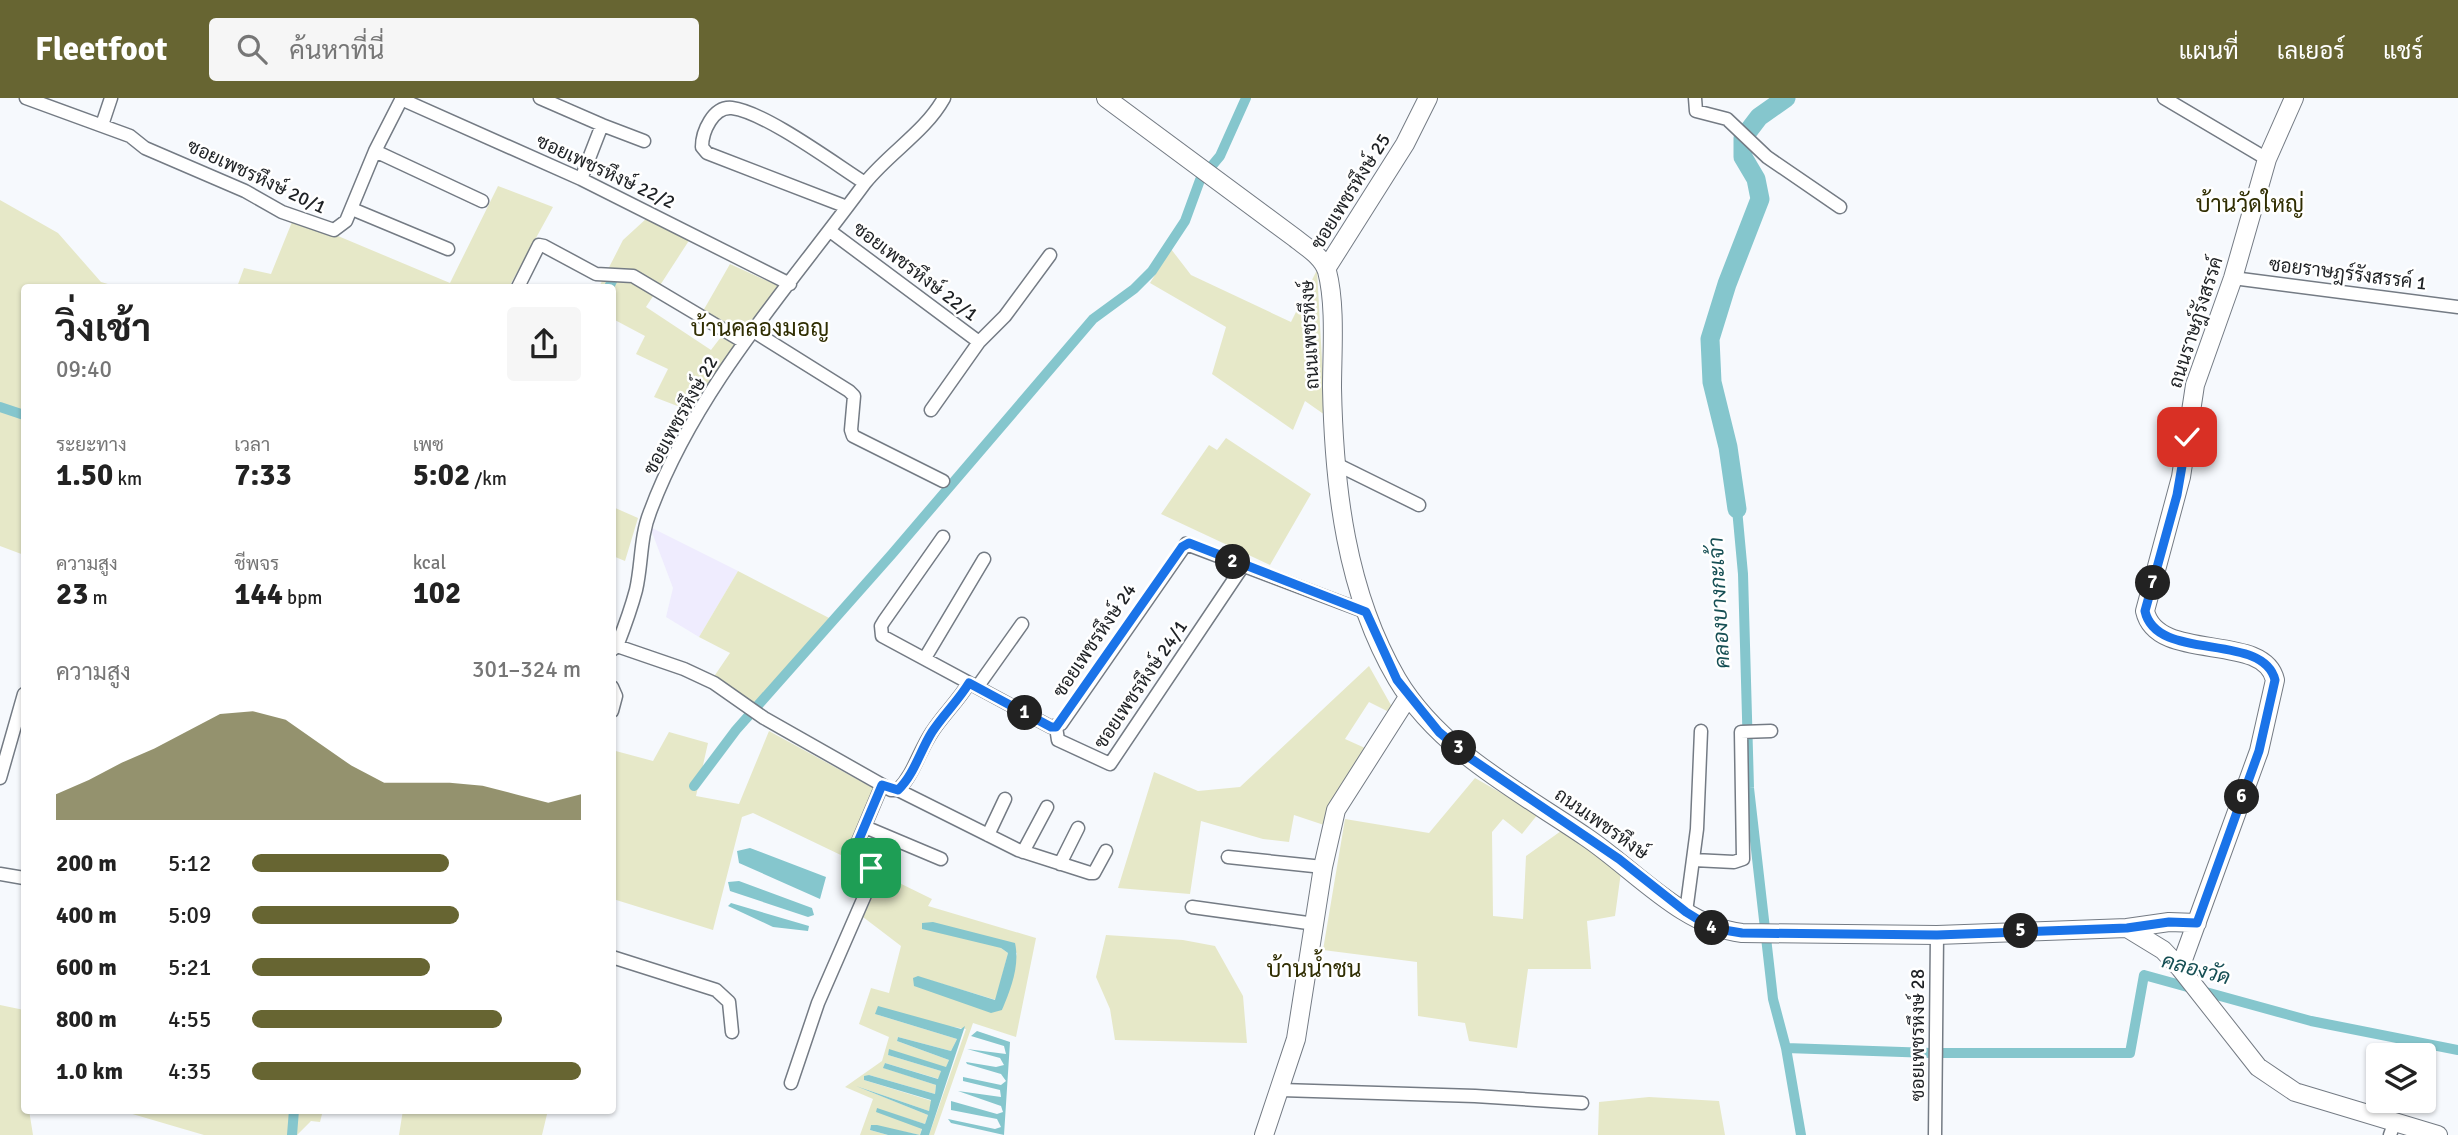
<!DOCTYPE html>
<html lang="th">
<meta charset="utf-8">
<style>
body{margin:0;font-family:Signika,Sarabun,sans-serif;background:#f6f6f6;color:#222;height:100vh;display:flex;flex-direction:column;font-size:26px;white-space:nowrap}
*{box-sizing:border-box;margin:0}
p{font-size:23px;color:#767676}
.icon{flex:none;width:38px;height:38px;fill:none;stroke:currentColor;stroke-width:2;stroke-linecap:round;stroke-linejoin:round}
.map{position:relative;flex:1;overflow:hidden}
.details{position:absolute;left:21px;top:186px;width:595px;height:830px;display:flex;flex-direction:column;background:#fff;border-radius:7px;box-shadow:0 2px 5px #0004}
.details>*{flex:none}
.controls{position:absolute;left:2366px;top:945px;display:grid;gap:14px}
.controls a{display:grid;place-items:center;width:70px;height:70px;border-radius:7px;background:#fff;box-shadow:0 2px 5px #0004;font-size:35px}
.pin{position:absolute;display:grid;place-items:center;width:60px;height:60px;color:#fff;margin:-30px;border-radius:14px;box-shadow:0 4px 10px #0006}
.km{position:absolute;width:35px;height:35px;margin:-18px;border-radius:50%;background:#222;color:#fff;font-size:19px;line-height:35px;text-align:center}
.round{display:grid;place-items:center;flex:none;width:74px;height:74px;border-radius:7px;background:#f6f6f6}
.overview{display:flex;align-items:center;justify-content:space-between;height:119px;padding:0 35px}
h1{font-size:38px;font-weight:700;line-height:52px}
.figures{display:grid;grid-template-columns:repeat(3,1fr);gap:10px;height:119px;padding:7px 35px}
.figures div{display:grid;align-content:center}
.figures b{font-size:30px;font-weight:700}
.figures small{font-size:19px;font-weight:400}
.figures p{font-size:19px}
.chart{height:196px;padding:14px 35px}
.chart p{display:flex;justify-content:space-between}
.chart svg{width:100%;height:126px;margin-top:7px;fill:#676532;opacity:.7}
ul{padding:0 35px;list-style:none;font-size:23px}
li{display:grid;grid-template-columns:112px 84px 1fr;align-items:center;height:52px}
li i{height:18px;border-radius:9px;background:#676532}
header{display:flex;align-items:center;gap:42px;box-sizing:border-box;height:98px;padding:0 35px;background:#676532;color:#fff}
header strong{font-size:33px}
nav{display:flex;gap:38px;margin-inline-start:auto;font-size:24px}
.search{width:490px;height:63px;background:#f6f6f6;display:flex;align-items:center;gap:18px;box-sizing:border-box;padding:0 24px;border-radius:7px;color:#767676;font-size:26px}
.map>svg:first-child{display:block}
</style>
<header>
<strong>Fleetfoot</strong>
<div class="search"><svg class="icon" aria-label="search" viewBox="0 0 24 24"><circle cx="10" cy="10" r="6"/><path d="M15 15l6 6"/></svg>ค้นหาที่นี่</div>
<nav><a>แผนที่</a><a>เลเยอร์</a><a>แชร์</a></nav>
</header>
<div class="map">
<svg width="2458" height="1037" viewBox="0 0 2458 1037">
<rect width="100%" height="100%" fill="#f6f9fd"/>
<path fill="#efecfe" d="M650,429L738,473L699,539L666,519L673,490Z"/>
<path fill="#e6e8c8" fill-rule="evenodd" d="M498,88L553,109L509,189H237L244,170L271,176L292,124L338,138L450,185Z
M0,102L58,135L101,184L118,189H24V457L0,448Z
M647,120L690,141L646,209L711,252L724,235L699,220L730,166L783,190L693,314L654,299L668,271L636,256L645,238L613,221L612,189H599L623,142Z
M1171,151L1191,177L1291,224L1317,172L1325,317L1305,303L1293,332L1212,276L1226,229L1150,185Z
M1226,340L1311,396L1270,467L1161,416L1209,347L1217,352Z
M613,409L638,420L625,463L613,458Z
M738,473L833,522L834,527L758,610L713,580L730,555L699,539Z
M1369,568L1392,609L1387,613L1369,604L1345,641L1365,650L1324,727L1294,717L1289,744L1263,741L1201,723L1190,796L1118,790L1154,674L1198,693L1240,689Z
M769,633L875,691L847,760L753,715L742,719L713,832L613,801L612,652L653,663L669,634L708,645L696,698L739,706Z
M1475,680L1538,716L1522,736L1503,721L1492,734L1493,818L1523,821L1526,758L1561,733L1621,774L1615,818L1587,823L1591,871H1528L1517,950L1469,943L1465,925L1418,918L1417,864L1323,852L1345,721L1429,735Z
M883,777L932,801L928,808L1036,840L1016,939L973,925L934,1037H929L966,931L875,916L957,941L951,953L898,939L897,943L949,962L946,970L890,952L888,957L941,973L939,981L885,965L884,970L936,987L935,996L869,977L864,982L932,1003L929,1013L859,989L928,1017L925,1026L877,1011L922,1030L920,1037L871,1027L870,1032L888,1037H860L873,1001L845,989L882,963L889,939L859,926L871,890L889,895L901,848L863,819ZM1001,850L1017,855L1002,912L919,879L996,902L1008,855Z
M1106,837L1183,842L1215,848L1243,898L1247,945L1115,942L1110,911L1096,879Z
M0,907L24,912V1012H29L33,1037H0Z
M1649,999L1719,1003L1725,1037H1598L1599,1004Z
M129,1012H323L320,1024L311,1023L297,1037H204L129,1015Z
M403,1012H548L542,1037H399Z"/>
<path fill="#85c6cd" d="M750,750L826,779L820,801L739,765L737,753Z
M739,783L812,810L814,817L808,819L730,793L728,784Z
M731,805L809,828L808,833L773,829L728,808Z
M933,824L1015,845C1020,867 1011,891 1002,912L991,915L914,888L913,880L918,878L995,902L1008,855L1001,850L922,831V825Z
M878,908L961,931L965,928L929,1037H888L870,1032L871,1027H877L920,1037L922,1031L876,1014L877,1010L925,1026L928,1017L856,988L929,1013L931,1002L864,982V978L869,977L935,996L936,987L883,970L885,965L938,981L941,973L888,957L889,951L946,969L949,962L897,943L898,939L951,953L957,941L875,916Z
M977,933L1010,944L1004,1037L951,1025L948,1021L995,1031L1001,1029L997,1021L951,1012V1003L997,1016L1003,1014L1001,1008L958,993L1001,999L1000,992L963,983V979L1001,987L1006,983L1001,976L967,966L966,964L996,969L1004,967L1000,960L967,951L1006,956L1004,948L971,938Z"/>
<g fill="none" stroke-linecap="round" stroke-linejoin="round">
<path stroke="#85c6cd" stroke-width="10" d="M609,189L613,181
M0,309L24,317
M1737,411L1743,476L1749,690L1773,901L1786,950L1801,1037
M694,688L736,632L892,456L1093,221L1134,191L1152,173L1185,123L1200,82L1220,58L1246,0
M1786,950L1931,955
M1942,955H2130L2144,877L2311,923L2458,952
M292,1037L294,1012"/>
<path stroke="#85c6cd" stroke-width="19" d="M1737,411L1728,349L1712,284L1710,241L1727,186L1760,101L1756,81L1743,59V40L1759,19L1786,0"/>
<defs>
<path id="street" d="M26,0L130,38L145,50L245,93L282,114L334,132L346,123L375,53L402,0
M540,0L602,27L581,81
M1695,0L1696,13L1727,21L1767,59L1840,109
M2164,0L2267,61
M401,1L581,81L790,186
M102,27L111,0
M602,27L644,43
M375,53L482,103
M847,109L707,55L702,49C702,34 713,8 732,10C765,14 835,66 865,85
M352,111L448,151
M830,133L979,244
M2233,180L2458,209
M518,189L539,147L544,148L596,176L633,178L744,244
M753,233L849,293L854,298L851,332L853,338L943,383
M931,312L979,244L1005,218L1050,157
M1336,366L1419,407
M943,439L884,523L881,528L882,538L1051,629L1061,626L1186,446L1366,514
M617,548L684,571L714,585L764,620L891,692H898C914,676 919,653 932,634C943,617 958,603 969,585
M612,552L617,548C624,530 631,511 636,492C642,466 640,439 650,414C696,290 788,190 865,85C890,54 925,34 944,0
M925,560L984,461
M978,588L1022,526
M612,589L616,598L612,613
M1056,629L1058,642L1110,666L1243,468
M0,680L24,596
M898,692L1018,752L1090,775H1094L1106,753
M865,729L941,761
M988,737L1005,701
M1023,754L1047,709
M1228,759L1323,769
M1694,762L1734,764L1743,761L1741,634L1771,633
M1060,766L1078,730
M0,776L24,780
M1192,809L1315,826
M1686,814L1697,731L1701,633
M612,859L716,892L729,904L732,934
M791,985L818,905L872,781L871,770L852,758L882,687
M1281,992L1475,998L1582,1005
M1935,1037L1937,837
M2390,1037L2395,1023"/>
<path id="secondary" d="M1106,0L1295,140C1306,149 1322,158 1327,173C1336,207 1332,255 1332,290C1334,389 1346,494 1397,581C1439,652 1520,694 1586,739C1635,772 1682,828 1742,835L1937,837L2127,830L2163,852L2180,870L2258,969L2295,994L2438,1037
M1326,171L1405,46L1428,0
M2127,830L2169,824L2197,825
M2180,870L2259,653L2275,582C2264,533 2157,566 2145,513L2181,379L2195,287L2233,180L2267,61L2294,0
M1264,1037L1296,941L1323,769L1336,712L1408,599"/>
</defs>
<use href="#street" stroke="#747b84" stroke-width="15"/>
<use href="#secondary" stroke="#747b84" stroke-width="20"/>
<use href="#street" stroke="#fff" stroke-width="12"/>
<use href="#secondary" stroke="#fff" stroke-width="18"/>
</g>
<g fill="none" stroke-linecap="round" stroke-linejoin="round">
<defs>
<path id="route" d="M871,770L852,758L882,687L898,692C914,677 920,653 932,634C943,617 958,603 969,585L1051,629H1056L1182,449L1189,445L1366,514L1397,582L1439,634L1470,660L1619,761L1686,814L1712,830L1742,835L1937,837L2127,830L2169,824L2197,825L2259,653L2275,582C2263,533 2156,565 2145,513L2177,397L2187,339"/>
</defs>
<use href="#route" stroke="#fff" stroke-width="14"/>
<use href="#route" stroke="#1a73e8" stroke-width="9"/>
</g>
<g text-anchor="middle" stroke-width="5" stroke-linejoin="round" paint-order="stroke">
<g font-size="19" fill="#1e2124" stroke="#fff">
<text transform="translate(606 73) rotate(25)" y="7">ซอยเพชรหึงษ์ 22/2</text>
<text transform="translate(257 78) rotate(25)" y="7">ซอยเพชรหึงษ์ 20/1</text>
<text transform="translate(1350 93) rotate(-58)" y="7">ซอยเพชรหึงษ์ 25</text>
<text transform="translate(916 173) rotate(37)" y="7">ซอยเพชรหึงษ์ 22/1</text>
<text transform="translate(2348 175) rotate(7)" y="7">ซอยราษฎร์รังสรรค์ 1</text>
<text transform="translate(2195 224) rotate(-72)" y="7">ถนนราษฎ์รังสรรค์</text>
<text transform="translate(1309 237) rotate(-93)" y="7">ถนนเพชรหึงษ์</text>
<text transform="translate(680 317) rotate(-61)" y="7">ซอยเพชรหึงษ์ 22</text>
<text transform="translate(1094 542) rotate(-56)" y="7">ซอยเพชรหึงษ์ 24</text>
<text transform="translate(1140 586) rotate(-56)" y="7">ซอยเพชรหึงษ์ 24/1</text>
<text transform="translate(1602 725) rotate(35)" y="7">ถนนเพชรหึงษ์</text>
<text transform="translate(1917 937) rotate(-90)" y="7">ซอยเพชรหึงษ์ 28</text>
</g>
<g font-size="21" font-style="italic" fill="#164f54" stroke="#fff">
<text transform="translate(1719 505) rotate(-93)" y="7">คลองบางกะเจ้า</text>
<text transform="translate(2196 871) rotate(15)" y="7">คลองวัด</text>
</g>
<g font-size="23" fill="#302e02" stroke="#fff">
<text x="2250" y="114">บ้านวัดใหญ่</text>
<text x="760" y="238">บ้านคลองมอญ</text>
<text x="1314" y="879">บ้านน้ำชน</text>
</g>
</g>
</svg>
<div class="controls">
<a><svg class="icon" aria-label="layers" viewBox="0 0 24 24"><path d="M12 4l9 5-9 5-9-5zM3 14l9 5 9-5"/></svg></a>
</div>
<div class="pin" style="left:871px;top:770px;background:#1e9e55"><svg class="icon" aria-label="arrive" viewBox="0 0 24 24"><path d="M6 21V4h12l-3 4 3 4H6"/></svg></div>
<div class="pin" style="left:2187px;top:339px;background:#d93025"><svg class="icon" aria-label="check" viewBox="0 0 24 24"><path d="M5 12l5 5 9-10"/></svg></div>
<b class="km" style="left:1025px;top:615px">1</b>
<b class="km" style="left:1233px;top:464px">2</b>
<b class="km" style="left:1459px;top:650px">3</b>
<b class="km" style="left:1712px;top:830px">4</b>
<b class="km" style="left:2021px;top:833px">5</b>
<b class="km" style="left:2242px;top:699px">6</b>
<b class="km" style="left:2153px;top:485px">7</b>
<section class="details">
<div class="overview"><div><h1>วิ่งเช้า</h1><p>09:40</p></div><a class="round"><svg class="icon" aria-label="share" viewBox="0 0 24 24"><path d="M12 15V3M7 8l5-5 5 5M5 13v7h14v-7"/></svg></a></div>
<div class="figures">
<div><p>ระยะทาง</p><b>1.50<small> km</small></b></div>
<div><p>เวลา</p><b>7:33</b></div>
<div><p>เพซ</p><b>5:02<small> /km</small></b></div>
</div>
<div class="figures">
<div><p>ความสูง</p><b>23<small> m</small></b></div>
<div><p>ชีพจร</p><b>144<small> bpm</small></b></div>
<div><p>kcal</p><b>102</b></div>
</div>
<div class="chart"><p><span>ความสูง</span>301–324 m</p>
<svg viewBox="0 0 160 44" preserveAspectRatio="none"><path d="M0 44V35L10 30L20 24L30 19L40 13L50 7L60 6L70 9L80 17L90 25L100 31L110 31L120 31L130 32L140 35L150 38L160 35V44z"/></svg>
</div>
<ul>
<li><b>200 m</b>5:12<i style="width:60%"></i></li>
<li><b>400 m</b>5:09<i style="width:63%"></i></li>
<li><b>600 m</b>5:21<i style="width:54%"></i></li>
<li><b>800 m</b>4:55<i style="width:76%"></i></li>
<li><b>1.0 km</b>4:35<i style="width:100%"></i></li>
</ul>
</section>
</div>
